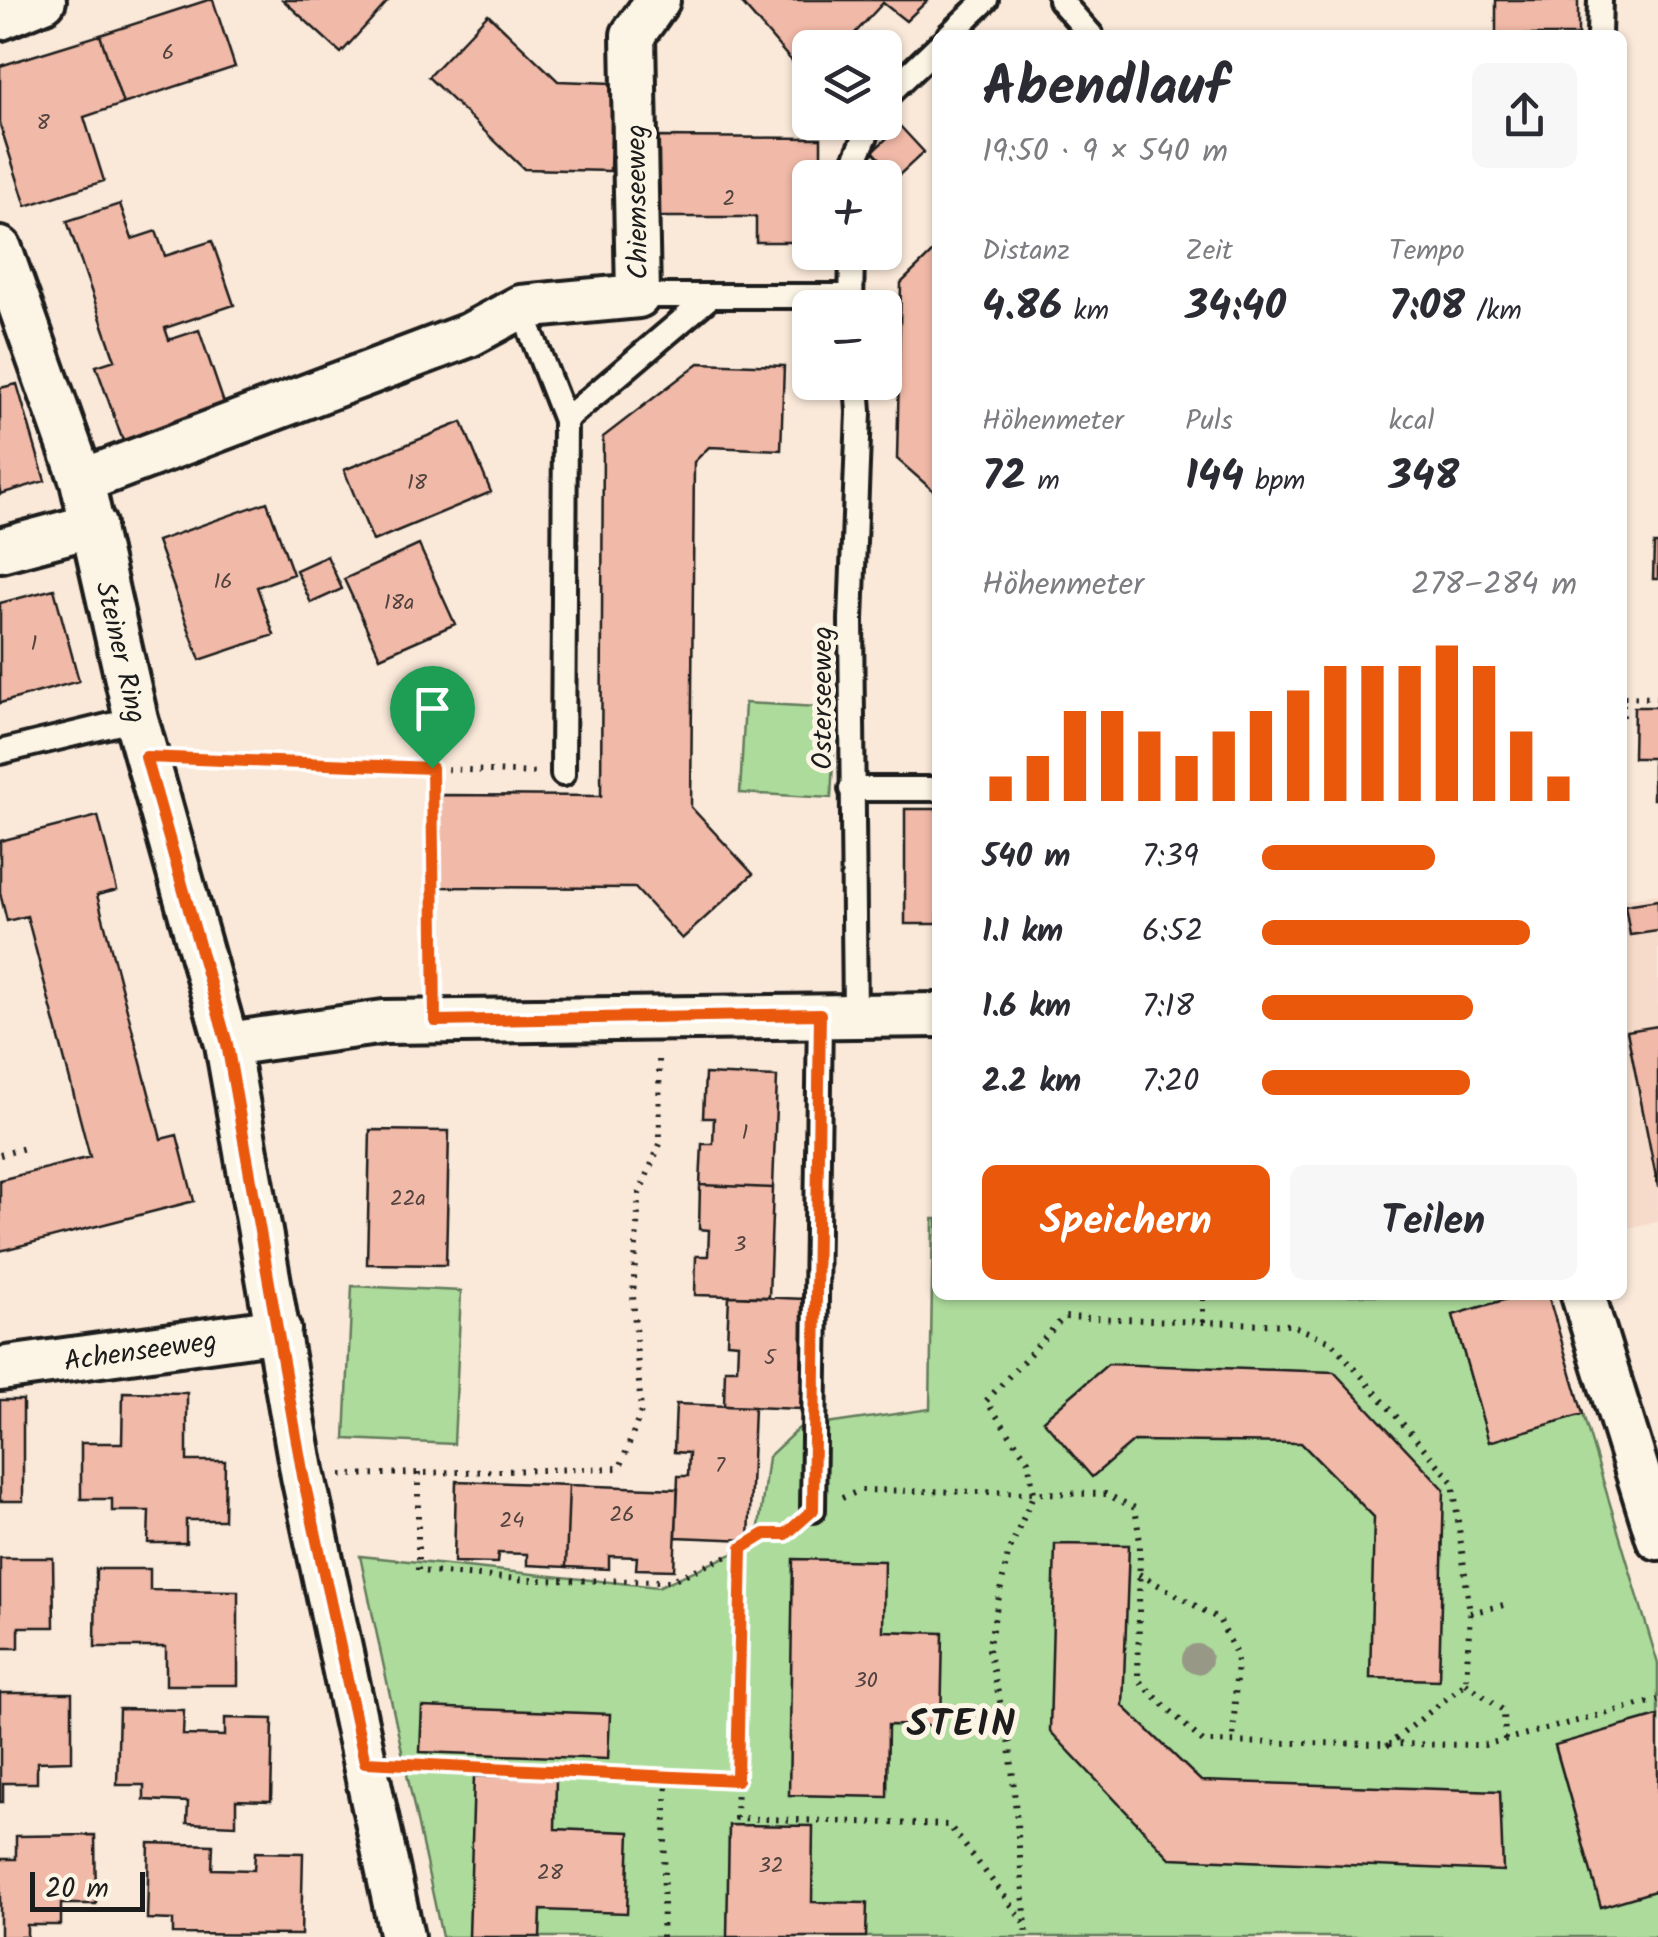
<!DOCTYPE html>
<html lang="de">
<meta charset="utf-8">
<style>
body{margin:0;font-family:Kalam,sans-serif;background:#f7f7f7;color:#2b2b33;height:100vh;display:flex;flex-direction:column;font-size:38px;white-space:nowrap}
*{box-sizing:border-box;margin:0}
p{font-size:32px;color:#7c7c81}
.icon{flex:none;width:55px;height:55px;fill:none;stroke:currentColor;stroke-width:2;stroke-linecap:round;stroke-linejoin:round}
.map{position:relative;flex:1;overflow:hidden}
.panel{position:absolute;left:932px;top:30px;width:695px;height:1270px;display:flex;flex-direction:column;background:#fff;border-radius:15px;box-shadow:0 2px 8px #0004}
.panel>*{flex:none}
.fabs{position:absolute;left:792px;top:30px;display:grid;gap:20px}
.fabs a{display:grid;place-items:center;width:110px;height:110px;border-radius:15px;background:#fff;box-shadow:0 2px 8px #0004;font-size:50px}
.scale{position:absolute;left:30px;bottom:25px;width:115px;box-sizing:border-box;padding-left:10px;border:5px solid #1c1c1c;border-top:0;font-size:28px;line-height:35px;white-space:nowrap;color:#1c1c1c;-webkit-text-stroke:8px #fcf5e5;paint-order:stroke}
.pin{position:absolute;display:grid;place-items:center;width:85px;height:85px;color:#fff;margin:-102px -42px;border-radius:50% 50% 50% 0;rotate:-45deg;box-shadow:0 0 10px #0007}
.pin .icon{rotate:45deg}
.round{display:grid;place-items:center;flex:none;width:105px;height:105px;border-radius:15px;background:#f7f7f7}
.overview{display:flex;align-items:center;justify-content:space-between;height:170px;padding:0 50px}
h1{font-size:55px;font-weight:800;line-height:75px}
.stats{display:grid;grid-template-columns:repeat(3,1fr);gap:15px;height:170px;padding:10px 50px}
.stats div{display:grid;align-content:center}
.stats b{font-size:42px;font-weight:800}
.stats small{font-size:28px;font-weight:400}
.stats p{font-size:28px}
.chart{height:280px;padding:20px 50px}
.chart p{display:flex;justify-content:space-between}
.chart svg{width:100%;height:180px;margin-top:10px;stroke:#ea580c;stroke-width:6}
.button{display:flex;gap:20px;margin-top:auto;padding:20px 50px}
.button a{flex:1;height:115px;border-radius:15px;background:#ea580c;color:#fff;font-size:40px;font-weight:800;line-height:115px;text-align:center}
.button a+a{background:#f7f7f7;color:#2b2b33}
ul{padding:0 50px;list-style:none;font-size:32px}
li{display:grid;grid-template-columns:160px 120px 1fr;align-items:center;height:75px}
li i{height:25px;border-radius:12px;background:#ea580c}
.map>svg:first-child{display:block}
</style>
<div class="map">
<svg width="1658" height="1937" viewBox="0 0 1658 1937">
<rect width="100%" height="100%" fill="#fae9d9"/>
<filter id="ink" filterUnits="userSpaceOnUse"><feTurbulence type="fractalNoise" baseFrequency=".01" numOctaves="2"/><feDisplacementMap in="SourceGraphic" scale="20" xChannelSelector="R" yChannelSelector="G"/><feConvolveMatrix kernelMatrix="1 2 1 2 8 2 1 2 1" color-interpolation-filters="sRGB"/></filter>
<g filter="url(#ink)">
<path fill="#f7dbca" d="M1658,894V1222L1623,1229L1622,899Z"/>
<path fill="#acdb9b" stroke="#647c5c" stroke-width="2.5" d="M745,703L836,708L831,798L740,793Z
M933,1219H937L938,1295H1521L1453,1315L1489,1441L1583,1414L1658,1664V1716L1555,1746L1601,1906L1658,1890V1937H442L360,1556L658,1587L757,1543L768,1457L799,1428L930,1409Z
M352,1286L461,1291L454,1444L345,1439Z"/>
<path fill="#f1b9a7" stroke="#1c1c1c" stroke-width="2.5" d="M208,0H213L235,67L123,104L100,35Z
M283,0H389L341,53Z
M739,0H928L906,21L883,3L841,48H810L808,80Z
M1496,0H1578V35H1496Z
M488,14L558,81L612,83L610,171L524,169L428,77Z
M100,35L123,104L84,117L104,181L26,206L0,125V66Z
M900,126L924,152L897,177L873,151Z
M647,137L821,138V178H810V242H756V217H647Z
M120,204L132,239L156,231L165,256L212,241L234,305L165,328L169,340L199,330L226,409L124,444L96,366L115,360L67,221Z
M938,247V495L897,459L901,283Z
M699,363L784,366L781,450L709,447L694,462L691,807L753,874L682,939L635,888L439,887L440,795L601,796L603,437Z
M17,384L45,481L0,494V388Z
M462,422L491,492L373,541L344,470Z
M267,502L293,574L257,587L274,635L200,660L157,541Z
M1654,544H1658V579H1653Z
M419,545L455,624L380,657L344,579Z
M327,556L342,589L311,603L296,570Z
M54,589L79,681L0,703V603Z
M1634,707H1658V799H1653V758H1633Z
M905,809H938V924H905Z
M98,816L117,890L97,895L161,1139L177,1135L194,1201L0,1251V1180L90,1157L27,916L7,921L0,893V841Z
M1658,900V931L1630,935L1625,905Z
M1658,1026V1187L1627,1031Z
M705,1074L777,1077L773,1188L700,1185L702,1144H713L714,1118H703Z
M370,1130L449,1131L446,1265L367,1264Z
M700,1185L773,1188L769,1297L695,1295L696,1256H708L709,1230L699,1229Z
M1521,1295H1548L1583,1414L1489,1442L1453,1315Z
M729,1296L805,1299L800,1409L724,1406L725,1369H737L738,1343L727,1342Z
M1108,1364L1334,1372L1444,1489L1439,1680L1370,1678L1374,1517L1301,1443L1134,1441L1092,1477L1043,1420Z
M123,1392L187,1393V1461H225L224,1520H186V1543H148L149,1511H112V1499H81V1443H122Z
M0,1400H23V1501H0Z
M676,1404L754,1407L749,1540L676,1537L678,1476H688L689,1453L674,1452Z
M456,1481L569,1485L566,1567L527,1565V1554L498,1553L497,1563L454,1562Z
M569,1485L678,1489L674,1570L636,1569L637,1557L609,1556V1569L566,1567Z
M1055,1544L1129,1545L1123,1706L1201,1781L1500,1791L1503,1871L1170,1858L1050,1731Z
M0,1558H53L54,1627H19V1648H0Z
M793,1559L884,1561L883,1631L943,1633L941,1726L888,1725L887,1797L789,1795Z
M96,1569H150V1590L238,1591V1685H166V1647H95Z
M0,1693H72V1761L37,1762V1783H3V1802H0Z
M422,1707L610,1714L608,1759L420,1752Z
M119,1709L184,1710L183,1735L225,1736V1718L273,1719L271,1801L236,1800V1825L187,1823L188,1802L144,1800V1785H117Z
M1658,1716V1890L1601,1907L1555,1745Z
M474,1776L556,1778L555,1829L630,1832L627,1913L541,1910L540,1937H469Z
M729,1825L813,1826L812,1902L867,1903L866,1937H727Z
M95,1835L96,1904H61V1925H27V1937H0V1859H16V1836Z
M149,1843L213,1845L212,1869L254,1870L255,1852L303,1853L301,1935L173,1934V1920L147,1919Z"/>
<g fill="none" stroke-linecap="round" stroke-linejoin="round">
<defs>
<path id="service" d="M1060,0L1091,35
M949,35L986,0
M1599,35L1600,0
M885,97L938,46
M851,178V169L872,122
M638,296H851
M521,307L565,420L563,774
M851,308L852,252
M565,420L711,296
M0,752L136,719
M851,789H938
M855,1015L851,620L859,412L857,382
M813,1510L820,1015"/>
<path id="minor" d="M0,18L44,0
M0,249L82,481L136,719L227,1044L303,1476L402,1937
M82,481L469,335L521,307L638,296L633,35L658,0
M0,550L94,525
M227,1044L384,1022L938,1015
M1583,1295L1658,1538
M0,1369L279,1330"/>
</defs>
<use href="#service" stroke="#1c1c1c" stroke-width="30"/>
<use href="#minor" stroke="#1c1c1c" stroke-width="50"/>
<path stroke="#1c1c1c" stroke-width="6" stroke-dasharray="2.5 8" stroke-linecap="butt" d="M1623,717V697L1658,698
M185,758L537,773
M432,768L434,982
M0,1155L25,1148
M1203,1322V1295
M418,1473V1571L529,1580L670,1581L730,1555L765,1534H786L793,1527
M341,1475L620,1468L641,1412L633,1296L639,1194L660,1144L659,1058
M842,1498L861,1490L1034,1493L1008,1554L988,1649L1010,1745L1027,1937
M1139,1574L1219,1619L1237,1656L1233,1742
M1470,1613L1508,1604
M1466,1683L1504,1711L1505,1740
M1387,1746L1466,1683L1470,1613L1453,1482L1331,1341L1290,1325L1064,1317L986,1401L1028,1460L1034,1493L1106,1494L1135,1508L1140,1542L1138,1680L1203,1742L1484,1745L1658,1700
M406,1764L737,1780L736,1818L949,1825L1026,1924
M737,1780L742,1547
M662,1937L667,1777"/>
<use href="#service" stroke="#fcf5e5" stroke-width="22"/>
<use href="#minor" stroke="#fcf5e5" stroke-width="42"/>
</g>
<circle fill="#989886" cx="1197" cy="1659" r="15"/>
</g>
<g fill="none" stroke-linecap="round" stroke-linejoin="round" filter="url(#ink)">
<defs>
<path id="route" d="M146,757L432,768L435,1021L820,1014L813,1510L786,1534H765L742,1548L737,1780L365,1762L303,1476L227,1044Z"/>
</defs>
<use href="#route" stroke="#fff" stroke-width="20"/>
<use href="#route" stroke="#ea580c" stroke-width="12"/>
</g>
<g text-anchor="middle" stroke-width="10" stroke-linejoin="round" paint-order="stroke">
<g font-size="22" fill="#51433f">
<text x="168" y="59">6</text>
<text x="43" y="129">8</text>
<text x="729" y="205">2</text>
<text x="417" y="489">18</text>
<text x="223" y="588">16</text>
<text x="399" y="609">18a</text>
<text x="34" y="650">1</text>
<text x="745" y="1139">1</text>
<text x="408" y="1205">22a</text>
<text x="740" y="1251">3</text>
<text x="770" y="1364">5</text>
<text x="720" y="1472">7</text>
<text x="622" y="1521">26</text>
<text x="512" y="1527">24</text>
<text x="866" y="1687">30</text>
<text x="771" y="1872">32</text>
<text x="550" y="1879">28</text>
</g>
<g font-size="28" fill="#1c1c1c" stroke="#fcf5e5">
<text transform="translate(636 202) rotate(-91)" y="10">Chiemseeweg</text>
<text transform="translate(122 652) rotate(77)" y="10">Steiner Ring</text>
<text transform="translate(821 698) rotate(-90)" y="10">Osterseeweg</text>
<text transform="translate(140 1350) rotate(-8)" y="10">Achenseeweg</text>
</g>
<g font-size="38" font-weight="bold" letter-spacing="2.5" fill="#1c1c1c" stroke="#fcf5e5">
<text x="962" y="1736">STEIN</text>
</g>
</g>
</svg>
<div class="fabs">
<a><svg class="icon" aria-label="layers" viewBox="0 0 24 24"><path d="M12 4l9 5-9 5-9-5zM3 14l9 5 9-5"/></svg></a>
<a>+</a>
<a>−</a>
</div>
<div class="scale">20 m</div>
<div class="pin" style="left:432px;top:768px;background:#1e9e55"><svg class="icon" aria-label="arrive" viewBox="0 0 24 24"><path d="M6 21V4h12l-3 4 3 4H6"/></svg></div>
<section class="panel">
<div class="overview"><div><h1>Abendlauf</h1><p>19:50 · 9 × 540 m</p></div><a class="round"><svg class="icon" aria-label="share" viewBox="0 0 24 24"><path d="M12 15V3M7 8l5-5 5 5M5 13v7h14v-7"/></svg></a></div>
<div class="stats">
<div><p>Distanz</p><b>4.86<small> km</small></b></div>
<div><p>Zeit</p><b>34:40</b></div>
<div><p>Tempo</p><b>7:08<small> /km</small></b></div>
</div>
<div class="stats">
<div><p>Höhenmeter</p><b>72<small> m</small></b></div>
<div><p>Puls</p><b>144<small> bpm</small></b></div>
<div><p>kcal</p><b>348</b></div>
</div>
<div class="chart"><p><span>Höhenmeter</span>278–284 m</p>
<svg viewBox="0 0 160 44" preserveAspectRatio="none"><path d="M5 44V38M15 44V33M25 44V22M35 44V22M45 44V27M55 44V33M65 44V27M75 44V22M85 44V17M95 44V11M105 44V11M115 44V11M125 44V6M135 44V11M145 44V27M155 44V38"/></svg>
</div>
<ul>
<li><b>540 m</b>7:39<i style="width:55%"></i></li>
<li><b>1.1 km</b>6:52<i style="width:85%"></i></li>
<li><b>1.6 km</b>7:18<i style="width:67%"></i></li>
<li><b>2.2 km</b>7:20<i style="width:66%"></i></li>
</ul>
<div class="button"><a>Speichern</a><a>Teilen</a></div>
</section>
</div>
